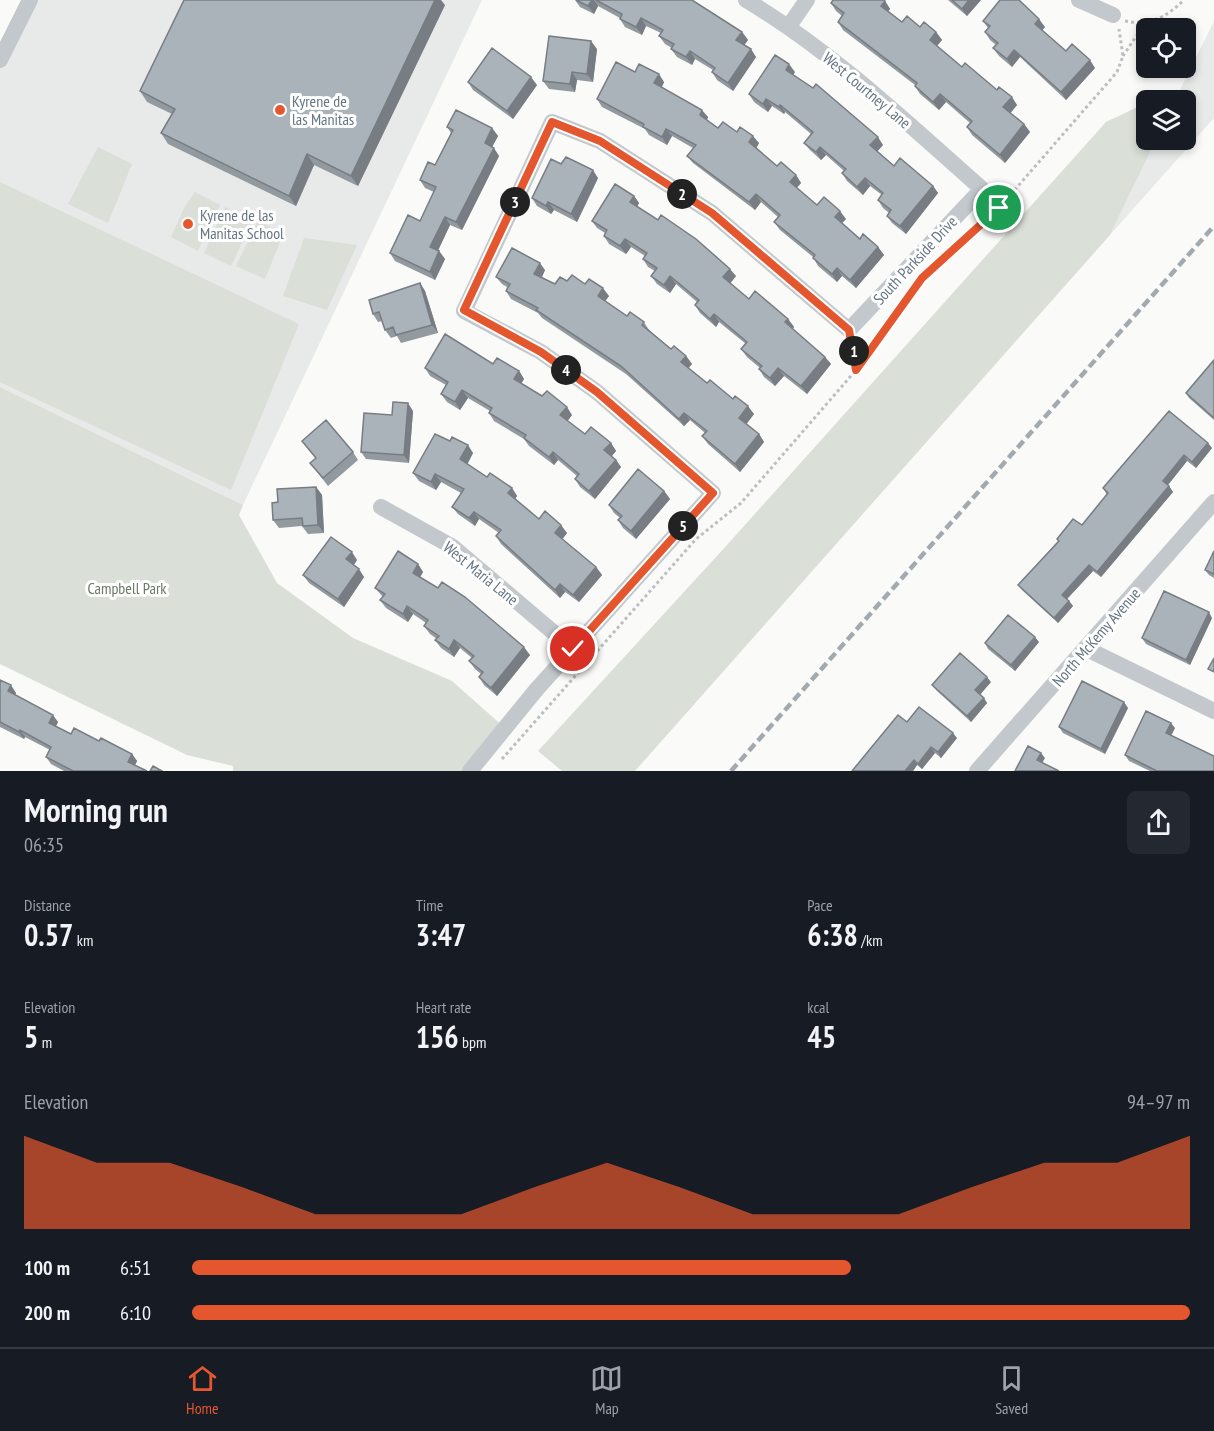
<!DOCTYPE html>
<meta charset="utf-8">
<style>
body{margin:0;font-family:"PT Sans Narrow",sans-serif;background:#242831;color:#f1f3f6;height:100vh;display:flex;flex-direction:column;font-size:22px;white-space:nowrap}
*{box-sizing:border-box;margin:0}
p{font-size:20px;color:#9ea1a6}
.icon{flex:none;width:33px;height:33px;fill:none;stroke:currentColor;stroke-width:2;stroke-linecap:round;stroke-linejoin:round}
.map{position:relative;height:771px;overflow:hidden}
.panel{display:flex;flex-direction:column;background:#171b24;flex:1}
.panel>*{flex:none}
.buttons{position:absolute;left:1136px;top:18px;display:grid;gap:12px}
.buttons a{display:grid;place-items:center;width:60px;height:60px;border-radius:9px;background:#171b24;box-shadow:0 3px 9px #0003;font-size:30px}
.pin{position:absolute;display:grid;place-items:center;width:51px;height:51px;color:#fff;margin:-26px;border:3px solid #fff;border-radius:50%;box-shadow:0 2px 6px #0007}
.km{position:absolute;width:30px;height:30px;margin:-15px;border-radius:50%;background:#222;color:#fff;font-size:16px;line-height:30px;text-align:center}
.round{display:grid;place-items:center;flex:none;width:63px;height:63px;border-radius:9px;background:#242831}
.headline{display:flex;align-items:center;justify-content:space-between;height:102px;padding:0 24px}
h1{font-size:33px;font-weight:800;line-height:45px}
.figures{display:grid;grid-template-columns:repeat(3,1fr);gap:9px;height:102px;padding:6px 24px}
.figures div{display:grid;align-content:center}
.figures b{font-size:30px;font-weight:800}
.figures small{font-size:16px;font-weight:400}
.figures p{font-size:16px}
.chart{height:168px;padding:12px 24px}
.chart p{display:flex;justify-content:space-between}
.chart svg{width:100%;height:108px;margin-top:6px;fill:#e4572e;opacity:.7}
ul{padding:0 24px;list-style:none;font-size:20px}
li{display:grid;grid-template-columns:96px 72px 1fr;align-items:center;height:45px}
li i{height:15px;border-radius:8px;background:#e4572e}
.tab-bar{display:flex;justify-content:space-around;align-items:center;height:84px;border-top:2px solid #363941;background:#171b24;font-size:16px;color:#9ea1a6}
.tab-bar a{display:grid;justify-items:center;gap:3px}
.tab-bar .selected{color:#e4572e}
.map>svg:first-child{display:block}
</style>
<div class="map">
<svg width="1214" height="771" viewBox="0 0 1214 771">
<rect width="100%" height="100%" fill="#fafaf8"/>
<path fill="#e8e9e9" d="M30,0H482L243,505L0,387V60Z
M1214,21V118L1110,235L1156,140H1185V100H1175Z"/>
<path fill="#dadfd7" d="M1146,103V140H1156L1110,235L635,771H562L538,751L727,545L1106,122Z
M98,147L132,164L108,223L68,204Z
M0,182L299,324L231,490L0,382Z
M195,192L220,205L198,251L171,237L185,206Z
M225,207L253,220L231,266L204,253Z
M258,220L283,235L265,279L236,266Z
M304,238L357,245L327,310L283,296Z
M0,387L243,505L239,515L277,583L353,638L452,681L505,728L470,771H233V766L187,755L0,664Z"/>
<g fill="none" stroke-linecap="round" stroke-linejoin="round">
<path stroke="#bbbfc2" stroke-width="3" stroke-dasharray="3 3" stroke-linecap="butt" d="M1125,21C1151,26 1166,17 1184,0
M1123,56L1145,23
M995,191L1011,194
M853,346L856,369
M502,759L696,539L741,503L856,370L922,278L999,208L1117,72L1123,56L1119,29"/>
<path stroke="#c3c8cc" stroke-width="16" d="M1079,0L1113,15
M789,26L807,0
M0,60L30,0
M381,507L453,547L573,649
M1085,648L1214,711
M470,771L536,690L713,493L597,392L541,352L464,311L552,122L600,141L712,213L849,330L982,189C906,122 833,52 746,0
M977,771L1214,502"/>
<path stroke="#a2aab0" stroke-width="4.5" stroke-dasharray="9 4.5" stroke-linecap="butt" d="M731,771L1214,226"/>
</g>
<path fill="#929a9f" d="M575,0H692L742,32L748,40L744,45L756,57L733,91L717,80L712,72L713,70L695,59L692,65L677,57L671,49L672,48L665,44L659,36L661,33L646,26L642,35L625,27L620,19V18L598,6L594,14L580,7Z
M948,0H981L967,16Z
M885,1L890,9L888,11L902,22L936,32L942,40L937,46L962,67L1017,105L1010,113L1024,124L1030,132L1005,163L972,135L967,127L970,123L946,102L939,110L920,94L915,86V85L843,30L838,22L842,16L836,11L831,3Z
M445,5L358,186L314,165L296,206L168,144L161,133L172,114L147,102L140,91Z
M983,21L1045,27L1042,30L1066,51L1095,68L1066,100L1020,57L1012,67L999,56L993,48L996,45L990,40L985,32L988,28Z
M597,49L593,82L577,80L575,92L549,89L543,81Z
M635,72L664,82L662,87L708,117L707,120L718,128L737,132L759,143L756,148L777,166L796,175L801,183L797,188L817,205L846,219L842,223L860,239L878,247L884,255L856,288L842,276L837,282L818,266L813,257L780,230L774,222L778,217L761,202L755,210L693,163L687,156L693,148L672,136L667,145L649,135L645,129L602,107L597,99Z
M795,72L793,75L883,145L877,151L894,166L933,186L938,193L906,234L892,223L887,216L889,213L883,208L878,200L882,195L870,186L863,195L847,181L842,173L844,171L826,155L821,160L810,150L804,143L811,134L785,112L784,114L772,106L768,112L754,102L749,94Z
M468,82L537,85L513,119L473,90Z
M447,127L492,128L498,136L492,147L499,156L462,230L450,225L438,250L439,251L445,259L435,280L395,261L390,253L420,221L434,192L425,188L420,180L435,165L451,133Z
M561,164L598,178L577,222L554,210L551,214L537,206L532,198Z
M634,196L639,203L637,207L736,276L730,283L749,299L788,319L794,327L792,329L825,357L831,364L807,394L784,376L775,386L764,377L759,369L760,368L747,357L741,349L746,344L719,322L716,327L700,313L695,305L697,302L676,284L670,293L657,284L651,276L655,271L648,267L643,259L645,256L631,247L626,254L609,244L604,236L605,233L597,228L592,221Z
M545,270L542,277L555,284L567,281L585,284L609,296L605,301L627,316L644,322L649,330L671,349L686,356L692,364L688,368L707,383L733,399L754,414L746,424L759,434L764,442L740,472L708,444L702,436L705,433L690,420L684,426L626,374L542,318L538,313L511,299L506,291L507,287L502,284L496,277Z
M420,283L425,291L438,333L401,343L397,336L391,338L385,330L382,321L378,322L373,314Z
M1214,360V420L1189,398L1186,393Z
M493,364L519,371L524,379L521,384L572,415L567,421L585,434L611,443L616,451L612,456L616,460L621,467L595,499L580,487L575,479L577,476L558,460L554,465L529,446L524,439L494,421L489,413L490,411L468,398L460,410L447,402L441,394L446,385L430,376L425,368Z
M413,411L409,463L366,459L361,452L392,415Z
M1169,411L1212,448L1196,468L1187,461L1168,485L1173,492L1101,577L1093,571L1067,599L1073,606L1058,623L1022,590L1018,585L1058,541L1057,539L1082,525L1107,495L1103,488Z
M302,441L353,452L358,460L328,486L310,463L316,458Z
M450,441L473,453L467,464L487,477L512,488L517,496L515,499L539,519L567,533L562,539L596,567L602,575L579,602L565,592L560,598L501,544L496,536L499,533L479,519L475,526L458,514L452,507L461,493L441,482L436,490L419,481L413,473Z
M316,487L322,495L324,533L308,534L302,526L279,528L273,520L278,502Z
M664,491L670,499L636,539L623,528L618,520L620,518L614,513L609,505Z
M1214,551V578L1209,575L1205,570Z
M357,560L354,565L364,577L344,607L309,583L303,575Z
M418,564L423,572L420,577L530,655L497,696L484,685L479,677L481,674L475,669L469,661L472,658L460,648L454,657L441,648L435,640L437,639L430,634L424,626L426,623L413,614L408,622L386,608L380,600L383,597L375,588Z
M1212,618L1190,665L1146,644L1142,638Z
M1039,642L1015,671L988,649L985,643Z
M0,680L16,693L15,695L58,722L56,726L71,734L99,741L132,754L137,761L135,765L147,771H64L51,764L46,757L50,750L25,737L24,739L0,727Z
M991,682L980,694L987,703L971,722L936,690L932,685Z
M1128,708L1105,754L1063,733L1059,727Z
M907,722L957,738L941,758L935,753L922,769L917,765L913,771H852Z
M1175,728L1171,735L1214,771H1150L1129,761L1125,755Z"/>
<path fill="#777d82" d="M435,0H441L445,5L358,186L351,176Z
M592,0H594L598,6L594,14L588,6Z
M969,0H981L967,16L962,9Z
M885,1L890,9L886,14L881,6Z
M641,18L646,26L642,35L636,27Z
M1039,19L1045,27L1041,32L1035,24Z
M742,32L748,40L742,48L736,40Z
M936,32L942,40L935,48L930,40Z
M591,41L597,49L593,82L587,74Z
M751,49L756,57L733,91L728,83Z
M1014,50L1020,57L1012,67L1007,59Z
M690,51L695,59L692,65L686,57Z
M1090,60L1095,68L1066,100L1061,92Z
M789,64L795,72L791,78L786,70Z
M572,72L577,80L575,92L570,84Z
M659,74L664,82L660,91L654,83Z
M531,77L537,85L513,119L507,111Z
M940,94L946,102L939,110L933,102Z
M1012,97L1017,105L1009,115L1003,107Z
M766,99L772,106L768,112L763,104Z
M780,105L785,112L784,114L779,107Z
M702,110L708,117L705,123L700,115Z
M1024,124L1030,132L1005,163L1000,155Z
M492,128L498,136L490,151L485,143Z
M666,129L672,136L667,145L662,137Z
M753,136L759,143L755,150L749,142Z
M878,137L883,145L876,153L870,145Z
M820,147L826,155L821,160L816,152Z
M494,148L499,156L462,230L456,222Z
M307,154L314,165L296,206L289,196Z
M593,170L598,178L577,222L571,214Z
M796,175L801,183L795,189L790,182Z
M865,178L870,186L863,195L857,187Z
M933,186L938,193L906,234L900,226Z
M756,194L761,202L755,210L749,202Z
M634,196L639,203L635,210L630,202Z
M548,202L554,210L551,214L546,206Z
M840,211L846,219L840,225L835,217Z
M445,217L450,225L436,255L430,247Z
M625,239L631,247L626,254L620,246Z
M878,247L884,255L856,288L850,280Z
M439,251L445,259L435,280L430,272Z
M540,263L545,270L540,281L534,274Z
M837,268L842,276L837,282L832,274Z
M730,269L736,276L729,285L723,277Z
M670,276L676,284L670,293L664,285Z
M420,283L425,291L438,333L432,325Z
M603,288L609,296L603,304L598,296Z
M714,314L719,322L716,327L710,319Z
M788,319L794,327L791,330L785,322Z
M686,356L692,364L687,370L681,362Z
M825,357L831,364L807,394L801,386Z
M778,368L784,376L775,386L770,378Z
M519,371L524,379L519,387L514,379Z
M462,390L468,398L460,410L455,402Z
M408,403L413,411L409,463L404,455Z
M748,406L754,414L745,426L739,418Z
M567,407L572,415L566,423L560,415Z
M684,413L690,420L684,426L679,419Z
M759,434L764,442L740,472L735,464Z
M611,443L616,451L610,458L604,450Z
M1208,443L1212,448L1196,468L1192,462Z
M468,445L473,453L466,467L460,459Z
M553,452L558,460L554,465L549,457Z
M1184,455L1187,461L1167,486L1163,481Z
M616,460L621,467L595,499L589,491Z
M435,474L441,482L436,490L431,482Z
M1169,486L1173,492L1101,577L1097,572Z
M316,487L322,495L324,533L318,525Z
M512,488L517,496L514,501L508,493Z
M664,491L670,499L636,539L631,531Z
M474,512L479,519L475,526L469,518Z
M561,525L567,533L561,541L555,533Z
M352,552L357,560L352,567L346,559Z
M418,564L423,572L418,581L413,573Z
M1089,565L1093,571L1066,600L1062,595Z
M596,567L602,575L579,602L573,595Z
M359,569L364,577L344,607L338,599Z
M560,584L565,592L560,598L555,590Z
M1069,601L1073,606L1058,623L1054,618Z
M407,606L413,614L408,622L403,614Z
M1209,612L1212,618L1190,665L1186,660Z
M1035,637L1039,642L1015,671L1011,665Z
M454,640L460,648L454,657L449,649Z
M524,647L530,655L497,696L491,688Z
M987,677L991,682L979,696L975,690Z
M11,685L16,693L13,698L8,691Z
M984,698L987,703L971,722L967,716Z
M1124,702L1128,708L1105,754L1101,749Z
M53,715L58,722L54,730L49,723Z
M1171,723L1175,728L1170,738L1166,733Z
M20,730L25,737L24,739L19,732Z
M953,733L957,738L941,758L938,752Z
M931,747L935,753L922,769L918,764Z
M1041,753L1045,758L1041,765L1037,760Z
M132,754L137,761L133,769L128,762Z
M914,760L917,765L913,771H905Z"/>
<path fill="#aab3b9" stroke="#777d82" stroke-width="1.5" d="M184,0H435L351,176L307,154L289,196L161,133L175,109L140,91Z
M576,0H592L588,6Z
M596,0H692L742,32L736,40L751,49L728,83L712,72L715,68L690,51L686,57L671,49L674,44L659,36L663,30L641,18L636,27L620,19L622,14Z
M833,0H884L885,1L881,6L902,22L907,16L920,27L924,22L936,32L930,40L962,67L965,63L997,90L999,87L1012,97L1003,107L1024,124L1000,155L967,127L972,121L940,94L933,102L915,86L917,83L838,22L844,13L831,3Z
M952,0H969L962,9Z
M1000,0H1019L1039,19L1035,24L1066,51L1072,44L1090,60L1061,92L1014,50L1007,59L993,48L998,43L985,32L990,26L983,21Z
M549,36L591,41L587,74L572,72L570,84L543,81Z
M492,48L531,77L507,111L468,82Z
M775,55L789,64L786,70L813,88L816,84L878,137L870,145L894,166L900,158L933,186L900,226L887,216L891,210L878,200L883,193L865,178L857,187L842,173L846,169L820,147L816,152L804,143L813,132L780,105L779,107L766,99L763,104L749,94Z
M616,62L635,72L639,64L659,74L654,83L702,110L700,115L718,128L723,122L737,132L740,127L753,136L749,142L777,166L781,162L796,175L790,182L817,205L824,197L840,211L835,217L860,239L863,234L878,247L850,280L837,268L832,274L813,258L815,255L774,222L780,215L756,194L749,202L687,156L696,145L666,129L662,137L643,127L644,124L597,99Z
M456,110L492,128L485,143L494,148L456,222L445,217L430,247L439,251L430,272L390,253L408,215L420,221L436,187L420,180L428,162L435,165L453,130L447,127Z
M566,157L593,170L571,214L548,202L546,206L532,198L551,159L561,164Z
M615,184L634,196L630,202L658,220L661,215L696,239L730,269L723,277L749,299L755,291L788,319L785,322L825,357L801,386L778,368L770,378L759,369L762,366L741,349L747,342L714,314L710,319L695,305L699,300L670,276L664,285L651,276L657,268L643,259L647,253L625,239L620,246L604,236L607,230L592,221Z
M512,248L540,263L534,274L555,284L560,277L567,281L572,275L585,284L589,279L603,288L598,296L627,316L630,312L644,322L642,325L671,349L674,346L686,356L681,362L707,383L710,380L733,399L735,396L748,406L739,418L759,434L735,464L702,436L707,431L684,413L679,419L621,366L536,310L538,308L506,291L510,284L496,277Z
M420,283L432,325L396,335L393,327L385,330L379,312L373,314L369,300Z
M445,334L493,364L497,358L519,371L514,379L542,396L547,391L567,407L560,415L585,434L591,427L611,443L604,450L616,460L589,491L575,479L579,474L553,452L549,457L524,438L526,435L489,413L492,408L462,390L455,402L441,394L448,382L425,368Z
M1214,360V418L1186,393Z
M393,402L408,403L404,455L361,452L364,413L392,415Z
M1169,411L1208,443L1192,462L1184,455L1163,481L1169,486L1097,572L1089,565L1062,595L1069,601L1054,618L1018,585L1059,541L1057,539L1073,519L1082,525L1108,493L1103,488Z
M326,420L353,452L323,478L310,463L316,458L302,441Z
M435,434L450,441L452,437L468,445L460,459L487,477L490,473L512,488L508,493L539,519L545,511L561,525L555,533L596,567L573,595L560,584L555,590L496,536L501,530L474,512L469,518L452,507L464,489L435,474L431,482L413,473Z
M638,469L664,491L631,531L618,520L622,516L609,505Z
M316,487L318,525L303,526L302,518L273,520L272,503L278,502L277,489Z
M331,537L352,552L346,559L359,569L338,599L303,575Z
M398,551L418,564L413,573L438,588L442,582L465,597L524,647L491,688L479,677L483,672L469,661L474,656L454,640L449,649L435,640L439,636L424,626L428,620L407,606L403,614L380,600L385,594L375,588Z
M1214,551V574L1205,570Z
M1164,591L1209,612L1186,660L1142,638Z
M1008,615L1035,637L1011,665L985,643Z
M960,653L987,677L975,690L984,698L967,716L932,685Z
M1214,658V672L1208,669Z
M0,680L11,685L8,691L53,715L49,723L71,734L74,728L99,741L101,738L132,754L128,762L147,771H73L46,757L51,747L20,730L19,732L0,722Z
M1082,681L1124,702L1101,749L1059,727Z
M919,707L953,733L938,752L931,747L918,764L914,760L905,771H852L898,715L907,722Z
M1146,711L1171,723L1166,733L1214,756V771H1157L1125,755Z
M1028,746L1041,753L1037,760L1059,771H1015Z
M153,766L162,771H150Z"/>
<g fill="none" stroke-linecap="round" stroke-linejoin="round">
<defs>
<path id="route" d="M573,649L713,493L597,392L541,352L464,310L552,122L600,141L712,213L849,330L856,370L922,278L999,208"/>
</defs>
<use href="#route" stroke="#fff" stroke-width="12"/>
<use href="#route" stroke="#e4572e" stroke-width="8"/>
</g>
<g fill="#e4572e" stroke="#fff" stroke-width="2">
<circle cx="280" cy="110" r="6"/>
<circle cx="188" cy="224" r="6"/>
</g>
<g text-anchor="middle" stroke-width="6" stroke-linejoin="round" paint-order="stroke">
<g font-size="16" fill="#657683" stroke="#fff">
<text transform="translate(867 90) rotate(40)" y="6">West Courtney Lane</text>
<text transform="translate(915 260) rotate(-47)" y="6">South Parkside Drive</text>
<text transform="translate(481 573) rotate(39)" y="6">West Maria Lane</text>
<text transform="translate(1096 637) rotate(-49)" y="6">North McKemy Avenue</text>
</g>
<g font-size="16" fill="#657683" stroke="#fff" text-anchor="start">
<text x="292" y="107">Kyrene de<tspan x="292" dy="18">las Manitas</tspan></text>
<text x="200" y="221">Kyrene de las<tspan x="200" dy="18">Manitas School</tspan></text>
</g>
<g font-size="16" fill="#687a64" stroke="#fff">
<text x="127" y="594">Campbell Park</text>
</g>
</g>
</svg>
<div class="buttons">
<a><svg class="icon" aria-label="locate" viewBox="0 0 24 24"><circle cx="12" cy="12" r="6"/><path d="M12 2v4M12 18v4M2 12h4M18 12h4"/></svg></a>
<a><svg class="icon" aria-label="layers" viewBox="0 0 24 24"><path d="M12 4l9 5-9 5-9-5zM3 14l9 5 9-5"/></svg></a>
</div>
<div class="pin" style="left:999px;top:208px;background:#1e9e55"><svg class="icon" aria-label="arrive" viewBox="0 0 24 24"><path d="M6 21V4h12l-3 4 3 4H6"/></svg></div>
<div class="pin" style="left:573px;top:649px;background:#d93025"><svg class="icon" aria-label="check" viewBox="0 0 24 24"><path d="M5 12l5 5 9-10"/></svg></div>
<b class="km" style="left:854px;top:351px">1</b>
<b class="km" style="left:682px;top:194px">2</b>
<b class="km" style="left:515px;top:202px">3</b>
<b class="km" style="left:566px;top:370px">4</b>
<b class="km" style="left:683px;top:526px">5</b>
</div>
<section class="panel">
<div class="headline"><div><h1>Morning run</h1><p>06:35</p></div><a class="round"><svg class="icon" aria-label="share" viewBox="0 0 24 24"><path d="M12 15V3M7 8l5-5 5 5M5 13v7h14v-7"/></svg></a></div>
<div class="figures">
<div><p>Distance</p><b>0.57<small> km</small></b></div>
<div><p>Time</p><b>3:47</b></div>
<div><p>Pace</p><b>6:38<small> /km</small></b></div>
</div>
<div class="figures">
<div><p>Elevation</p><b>5<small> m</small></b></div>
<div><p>Heart rate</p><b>156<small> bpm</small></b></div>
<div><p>kcal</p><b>45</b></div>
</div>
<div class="chart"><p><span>Elevation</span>94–97 m</p>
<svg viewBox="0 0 160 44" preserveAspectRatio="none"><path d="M0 44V6L10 17L20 17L30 27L40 38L50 38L60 38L70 27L80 17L90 27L100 38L110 38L120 38L130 27L140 17L150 17L160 6V44z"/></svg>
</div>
<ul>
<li><b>100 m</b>6:51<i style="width:66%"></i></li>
<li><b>200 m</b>6:10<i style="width:100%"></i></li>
</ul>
</section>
<nav class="tab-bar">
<a class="selected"><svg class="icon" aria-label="home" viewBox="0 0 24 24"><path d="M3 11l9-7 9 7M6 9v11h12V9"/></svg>Home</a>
<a><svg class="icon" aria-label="map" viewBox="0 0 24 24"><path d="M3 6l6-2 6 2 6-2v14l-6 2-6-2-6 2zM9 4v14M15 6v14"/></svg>Map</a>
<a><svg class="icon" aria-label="saved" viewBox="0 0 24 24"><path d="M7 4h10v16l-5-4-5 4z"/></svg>Saved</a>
</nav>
